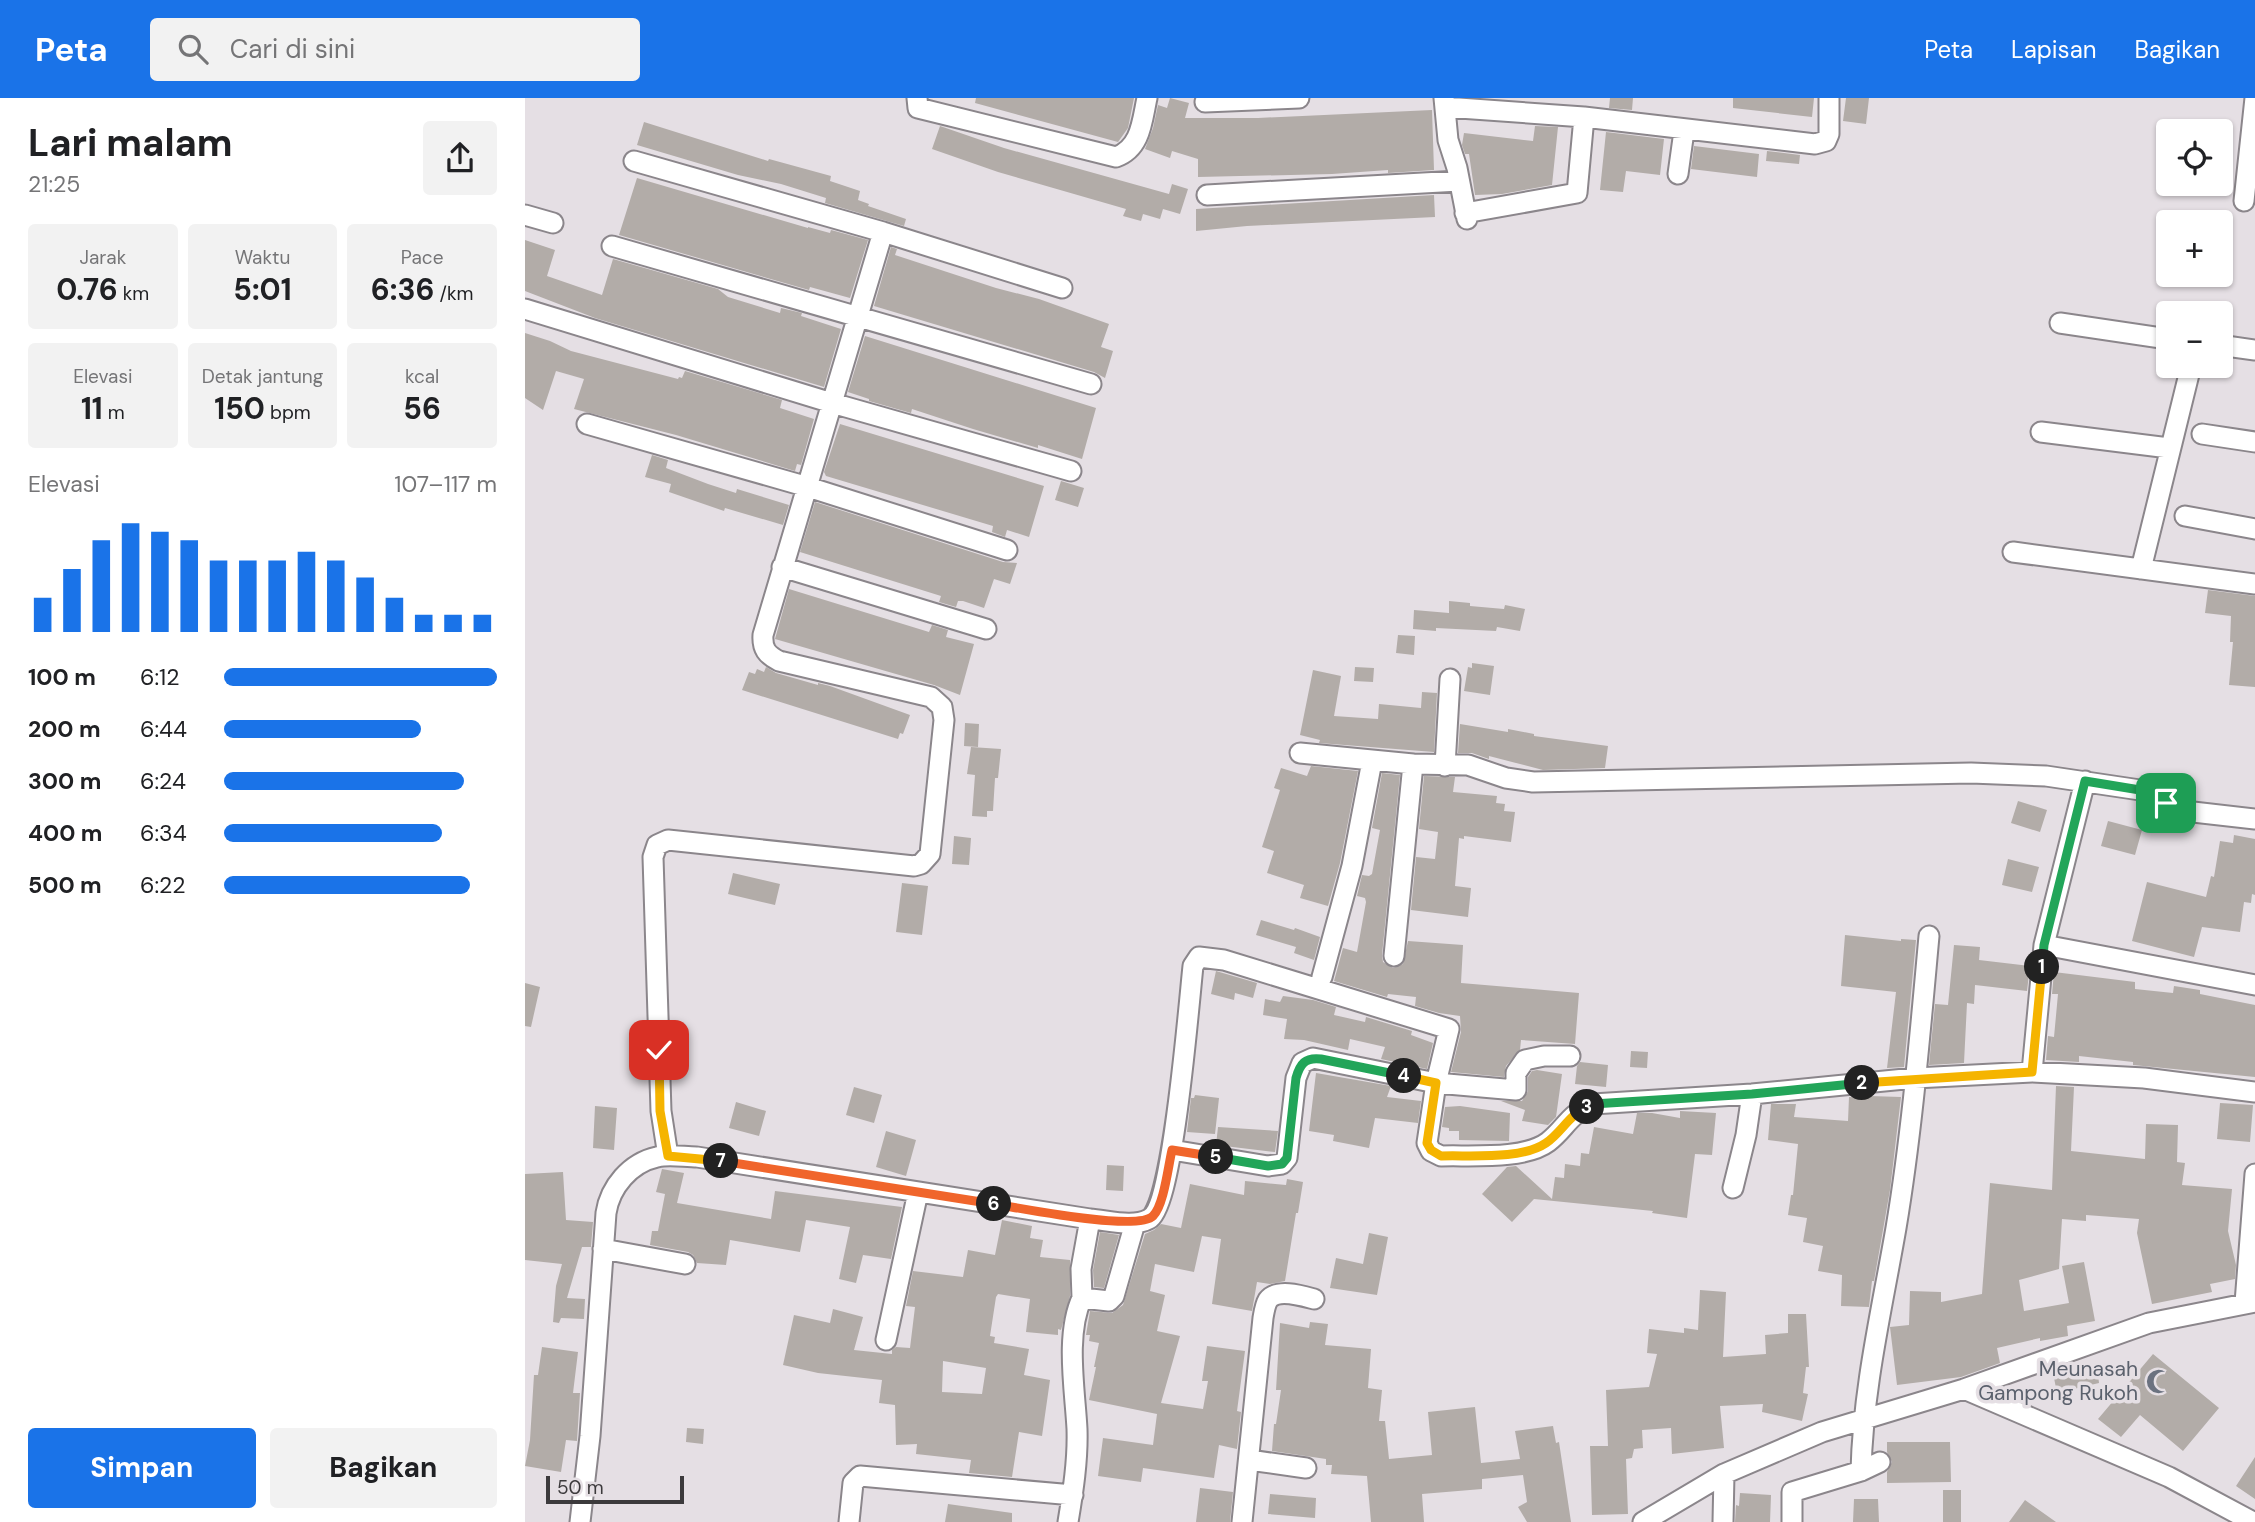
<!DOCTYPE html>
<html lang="id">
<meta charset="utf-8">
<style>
body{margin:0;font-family:"DM Sans",sans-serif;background:#f2f2f2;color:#202124;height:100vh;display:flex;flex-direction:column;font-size:26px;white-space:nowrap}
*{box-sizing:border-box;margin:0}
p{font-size:23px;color:#757577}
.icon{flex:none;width:38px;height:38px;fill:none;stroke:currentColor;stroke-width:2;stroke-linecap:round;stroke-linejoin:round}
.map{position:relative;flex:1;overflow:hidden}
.details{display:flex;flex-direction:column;background:#fff;width:525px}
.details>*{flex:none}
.tools{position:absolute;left:1631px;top:21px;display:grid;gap:14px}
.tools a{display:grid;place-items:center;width:77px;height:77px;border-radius:7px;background:#fff;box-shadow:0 2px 5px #0004;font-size:35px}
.scale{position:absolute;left:21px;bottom:18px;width:138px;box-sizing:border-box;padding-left:7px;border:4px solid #3c3a3c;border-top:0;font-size:19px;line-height:24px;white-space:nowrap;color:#3c3a3c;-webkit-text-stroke:5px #e5dfe4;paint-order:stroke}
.pin{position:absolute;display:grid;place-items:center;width:60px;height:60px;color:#fff;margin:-30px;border-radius:14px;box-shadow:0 4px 10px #0006}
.km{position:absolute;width:35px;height:35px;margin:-18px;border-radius:50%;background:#222;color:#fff;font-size:19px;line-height:35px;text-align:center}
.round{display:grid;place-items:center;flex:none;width:74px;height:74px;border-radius:7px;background:#f2f2f2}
.overview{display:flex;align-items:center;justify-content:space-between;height:119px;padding:0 28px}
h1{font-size:38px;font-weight:700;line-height:52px}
.stats{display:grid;grid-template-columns:repeat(3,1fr);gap:10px;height:119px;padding:7px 28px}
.stats div{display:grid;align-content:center;border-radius:7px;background:#f2f2f2;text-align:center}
.stats b{font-size:30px;font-weight:700}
.stats small{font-size:19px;font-weight:400}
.stats p{font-size:19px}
.chart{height:196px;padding:14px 28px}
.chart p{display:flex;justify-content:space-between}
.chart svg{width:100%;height:126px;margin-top:7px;stroke:#1a73e8;stroke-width:6}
.primary-button{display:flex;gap:14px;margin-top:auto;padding:14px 28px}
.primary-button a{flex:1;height:80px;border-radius:7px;background:#1a73e8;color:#fff;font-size:28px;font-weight:700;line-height:80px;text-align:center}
.primary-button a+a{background:#f2f2f2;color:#202124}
ul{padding:0 28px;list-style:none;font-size:23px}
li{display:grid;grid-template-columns:112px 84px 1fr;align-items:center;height:52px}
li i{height:18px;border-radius:9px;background:#1a73e8}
header{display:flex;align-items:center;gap:42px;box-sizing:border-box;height:98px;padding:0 35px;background:#1a73e8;color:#fff}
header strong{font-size:33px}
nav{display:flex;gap:38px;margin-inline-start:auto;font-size:24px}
.search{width:490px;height:63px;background:#f2f2f2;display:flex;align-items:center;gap:18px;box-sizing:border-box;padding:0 24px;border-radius:7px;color:#757577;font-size:26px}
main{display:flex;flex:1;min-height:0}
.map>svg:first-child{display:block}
</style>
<header>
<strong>Peta</strong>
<div class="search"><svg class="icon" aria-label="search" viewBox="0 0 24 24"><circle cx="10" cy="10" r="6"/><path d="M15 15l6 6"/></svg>Cari di sini</div>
<nav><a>Peta</a><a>Lapisan</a><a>Bagikan</a></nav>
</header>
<main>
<section class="details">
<div class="overview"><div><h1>Lari malam</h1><p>21:25</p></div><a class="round"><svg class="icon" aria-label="share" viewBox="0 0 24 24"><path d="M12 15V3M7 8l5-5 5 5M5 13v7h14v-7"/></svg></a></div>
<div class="stats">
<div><p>Jarak</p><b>0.76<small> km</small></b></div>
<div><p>Waktu</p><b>5:01</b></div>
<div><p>Pace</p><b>6:36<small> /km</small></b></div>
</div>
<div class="stats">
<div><p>Elevasi</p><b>11<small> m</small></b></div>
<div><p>Detak jantung</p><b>150<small> bpm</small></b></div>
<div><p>kcal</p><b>56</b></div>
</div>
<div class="chart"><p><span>Elevasi</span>107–117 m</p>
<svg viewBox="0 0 160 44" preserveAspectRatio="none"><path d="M5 44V32M15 44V22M25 44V12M35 44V6M45 44V9M55 44V12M65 44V19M75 44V19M85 44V19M95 44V16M105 44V19M115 44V25M125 44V32M135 44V38M145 44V38M155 44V38"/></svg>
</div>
<ul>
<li><b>100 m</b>6:12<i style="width:100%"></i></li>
<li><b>200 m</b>6:44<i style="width:72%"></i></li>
<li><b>300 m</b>6:24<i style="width:88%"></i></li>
<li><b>400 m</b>6:34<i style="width:80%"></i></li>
<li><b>500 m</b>6:22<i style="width:90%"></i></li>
</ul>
<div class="primary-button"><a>Simpan</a><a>Bagikan</a></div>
</section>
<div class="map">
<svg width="1730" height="1424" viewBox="0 0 1730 1424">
<rect width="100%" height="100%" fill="#e5dfe4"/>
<path fill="#b2aca8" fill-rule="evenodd" d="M451,0H609L603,30L593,44L450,5Z
M645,0L664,5L660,20H733L907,12L909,72L863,75V72L807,76L673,79V61L647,53L645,60L620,51L628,30L633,7L642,10Z
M1085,0H1108L1107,12L1084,10Z
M1208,0H1289L1287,19L1208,10Z
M1321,0H1344L1341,26L1318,23Z
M119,24L243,63L244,61L306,78L305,83L335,93L333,102L344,106L343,108L381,121L379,128L300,105L301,100L256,86L213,77L112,47Z
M415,28L479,50L644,96L647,86L663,91L655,116L638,111L635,121L618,116L616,123L598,118L601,111L473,74L407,51Z
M1010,28L1033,29L1027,87L977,96L950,97L944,56H940L937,47L939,35L1008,43Z
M1081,34L1139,41L1135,77L1101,73L1098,94L1075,92Z
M1169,48L1234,56L1232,79L1166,71Z
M1242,53L1275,57L1274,66L1241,63Z
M112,80L283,130V129L305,135L306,132L343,142L325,200L285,189L284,192L94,137Z
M909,97L910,119L722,128L671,133V111Z
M0,142L30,152L22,178L77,197L88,161L193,191L203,199L255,215L256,210L277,215L276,218L316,231L299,289L70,220L0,193Z
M366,149L372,151L370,157L471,190L514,201L584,226L576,249L588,253L580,280L569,274L349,208Z
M0,235L25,243L46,253L153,281L154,279L157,280L160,273L257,302L255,310L289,321L276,367L272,366L270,373L151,337L49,311L59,281L31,273L18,312L0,300Z
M340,238L571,310L557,361L513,347V350L448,331L387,311L386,315L344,303V301L323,294Z
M315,326L519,388L504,439L482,432L480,439L467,434L468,428L301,378L299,374Z
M127,357L143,362L141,370L183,386L211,395L212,391L264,407L258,427L200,410L199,413L144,394L146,386L120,379Z
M536,383L559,390L553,409L530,402Z
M290,404L478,464L492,465L485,486L469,481L459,510L438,503H433L431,509L414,504L416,498L275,454Z
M264,491L404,534L407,527L423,532L421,539L449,546L435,597L409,587L250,541Z
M1683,492L1730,498V589L1704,587L1708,544H1705L1706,518L1680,515Z
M924,503L945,505V508L979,511L980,507L1000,511L995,533L972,529L971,533L911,530V533L888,531L889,512L924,515Z
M873,537L890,538L889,557L871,555Z
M947,565L969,568L965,597L939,593L943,569L947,570Z
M241,569L251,575L293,587V585L305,588L385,617L378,636L375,635L373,641L217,592L224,574L230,576L232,571L239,574Z
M830,569L849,570L848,584L829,583Z
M788,572L816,578L809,618L853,621L854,606L896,610L897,594L912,595L909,654L794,645L795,642L775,637Z
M440,625L454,626L453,649L439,648Z
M935,626L983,634V631L1009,636V638L1083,648L1080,670L1018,672L964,658V661L947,655H933Z
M446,649L476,651L473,680H470L468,713H462V719L447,718L450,677L442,676Z
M786,668L833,673L815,765L803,808L775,800L779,787L742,775L749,753L737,749L755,692L749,690L756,670L782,678Z
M857,675L875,677L857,857L858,864L868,870L878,866L883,843L938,847L936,885L1054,895L1050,946L996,942L995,952L981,968L979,979L926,974L936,934L935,918L914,915L890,908L891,899L863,896L862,899L809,883L818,850L832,854L841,804L840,800L832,798L837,777L844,778L847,776L855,732L847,730Z
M899,678L930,679L928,694L972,698L971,705L980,706L979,713L990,714L986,744L939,738V741L934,740L930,788L946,790L943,819L886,812L891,759L910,761L913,734L894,731Z
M1493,703L1522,712L1515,734L1486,725Z
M1583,723L1617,732L1610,757L1576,748Z
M1709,737L1730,741V797L1727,796L1726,805L1719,804L1715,834L1677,829L1669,859L1607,843L1622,784L1681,799L1686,778L1689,779L1695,743L1708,745Z
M429,738L446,740L444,767L427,766Z
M1483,761L1514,769L1507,794L1477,787Z
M208,775L255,786L250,807L203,796Z
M377,785L403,788L397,837L371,834Z
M736,822L769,832L770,830L795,839L789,862L769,855L771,849L731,837Z
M1320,837L1376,843V841L1391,842L1379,969L1362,970L1371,894L1316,888Z
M1429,847L1455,849L1454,862L1505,868L1502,893L1450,887L1449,906L1442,905L1439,965L1404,967L1410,906L1423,907Z
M691,873L732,885L728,900L710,895L709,902L686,896Z
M1529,874L1610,884V891L1648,895L1649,888L1675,892V896L1730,907V979L1608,967V964L1554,958V964L1521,962L1523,938L1529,939L1533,896H1527Z
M0,885L15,889L6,929L0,928Z
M758,898L788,902L811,909L809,917L840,924L841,919L887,933L886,937L908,945L902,971L856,961L860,949L825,941L823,952L779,942L759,941L762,921L738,917L740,901L755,904Z
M1106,953L1123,954L1122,970L1105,969Z
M1055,964L1083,967L1081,989L1050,986L1052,968Z
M1012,972L1037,976L1031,1019L1023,1027L997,1023L1000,1012L976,1003H997L1003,993V979L1007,973Z
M791,975L866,988L862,999L896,1003L893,1025L850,1020L844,1050L808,1043L809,1037L784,1033Z
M1531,988L1549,989L1546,1053L1620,1061L1621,1026L1653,1027L1652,1064L1660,1065L1657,1087L1707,1091L1703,1133L1711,1167L1710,1181L1685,1186L1687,1194L1627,1206L1612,1135L1614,1121L1561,1117V1123L1537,1121L1534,1171L1494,1182L1499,1213L1544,1205L1537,1168L1559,1164L1570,1223L1542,1228L1543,1238L1515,1243V1240L1472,1250L1475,1265L1436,1279L1372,1287L1365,1229L1384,1227L1385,1193L1416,1194V1204L1457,1196L1465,1085L1527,1092Z
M329,989L357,997L349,1025L321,1017Z
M670,997L694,1000L690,1036L662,1034L666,1000H669Z
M1345,998L1376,999L1365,1092L1349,1183H1347L1344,1209L1316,1208L1317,1177L1293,1173L1298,1148L1278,1144L1282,1120L1263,1117L1266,1097H1268L1273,1046L1243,1042L1246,1006H1271L1269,1019L1323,1023L1324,999L1345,1000Z
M211,1004L241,1013L234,1038L204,1030Z
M1695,1005L1728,1007L1725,1044L1692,1041Z
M70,1008L92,1010L89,1052L68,1050Z
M935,1008L985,1015L984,1043L934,1042V1033H924V1030L917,1029L920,1009Z
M1155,1013L1191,1015L1187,1057L1170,1056L1162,1120L1127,1115L1128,1113L1009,1101L987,1124L957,1096L982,1069L991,1068L1027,1101L1030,1079L1039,1080L1040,1066L1055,1068L1056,1055L1064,1056L1069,1029L1108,1036L1112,1015H1127L1155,1020Z
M693,1029L753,1033L750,1054L691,1047Z
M361,1033L391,1042L381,1078L351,1069Z
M582,1067L599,1068L598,1093L581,1092Z
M137,1071L159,1075L152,1105L246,1121L250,1093L377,1109L366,1161L338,1157L331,1185L314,1181L325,1129L281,1122L275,1154L205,1142L201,1167L172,1165L168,1157L163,1154L125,1147L127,1133H133L140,1096L131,1094Z
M38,1074L41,1122L68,1124L66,1149H57L42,1200L60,1201L59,1221L36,1220L34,1225L28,1224L31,1188L37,1166L0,1162V1076Z
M762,1081L778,1084L773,1115H771L760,1183L745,1186L732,1184L727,1213L687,1206L696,1141L677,1138L669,1174L630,1166L625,1193L640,1197L632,1233L655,1238L636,1305L678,1311L683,1283H677L682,1248L720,1253L712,1313L716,1314L712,1351L694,1347L689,1380L618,1370L616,1384L573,1378L578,1340L628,1347L632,1316L564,1302L571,1269H569L574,1245L564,1243L565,1237H561L565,1213L587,1215L598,1207L620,1136L629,1132L636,1126L656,1130L665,1086L719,1097L720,1083L761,1087Z
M477,1122L507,1128L505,1140L518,1142L515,1159L545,1162V1198L536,1232L533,1231V1237L501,1234L505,1201L473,1196L471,1199L465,1238L470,1239L469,1245L504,1251L499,1277L525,1282L517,1338L494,1334L487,1379L444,1375L446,1362L391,1356L392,1346L371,1347L370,1307L354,1305L357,1282L293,1275L258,1267L269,1217L305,1225L308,1211L338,1219L329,1252L367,1256V1252L371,1249L385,1250L390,1209L381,1208L388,1173L438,1179L443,1152L470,1157ZM418,1263L461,1270L457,1296L417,1294Z
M575,1134L594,1137L579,1190L569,1189L568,1172Z
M844,1135L863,1139L852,1197L805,1190L811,1160L838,1166Z
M1175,1192L1201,1194L1198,1259L1241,1256L1240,1237L1263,1235V1216H1281L1284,1269H1281L1278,1295L1283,1296L1277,1323L1237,1314L1238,1306L1195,1308L1199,1350L1147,1356L1146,1330L1117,1332L1118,1350L1109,1351L1107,1360L1101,1361L1103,1416L1067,1417L1065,1348H1083L1081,1292L1124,1289L1132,1256L1122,1255L1124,1231L1159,1235V1230L1173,1232Z
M785,1224L803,1226L800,1247L846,1251L843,1290L857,1292L854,1323H860L864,1361L907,1357L903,1314L950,1309L956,1365L995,1361L990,1333L1028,1328L1031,1345L1034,1344L1046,1424H1002L993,1409L1002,1404L998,1377L957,1381V1391L897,1396L899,1424H846L842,1378L806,1376L807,1367H801V1361L747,1353L749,1326H751L756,1292H751L755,1225L784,1230Z
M17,1249L53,1254L48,1295H55L52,1343L41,1342L36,1374L0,1368L5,1342L9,1277H13Z
M1628,1256L1694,1310L1658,1353L1615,1317L1596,1339L1573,1321Z
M1572,1269L1574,1285L1532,1295L1529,1280Z
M162,1330L179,1331L178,1346L161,1344Z
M1362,1344H1425L1426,1384L1362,1385V1374L1367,1364L1362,1354Z
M1730,1359V1401L1711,1388Z
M675,1390L708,1394L705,1424H671Z
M1418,1392H1436V1424H1418Z
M1215,1395L1246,1397L1245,1424H1210L1211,1407L1214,1408Z
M745,1396L791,1400L790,1420L743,1416Z
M1329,1401H1353L1354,1424H1328Z
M1500,1402L1531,1424H1484Z
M423,1406L487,1415V1424H420Z"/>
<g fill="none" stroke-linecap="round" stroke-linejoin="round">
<defs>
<path id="minor" d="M392,0L393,10L591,59C616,50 617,23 622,0
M919,0L923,42L932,70L942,121
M680,4L774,0
M920,9L1059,19L1290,46L1301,43L1304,36V0
M109,63L358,134L537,190
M1153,76L1159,33
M682,97L934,83
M1719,103L1730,0
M940,115L1052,95L1059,19
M0,117L28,125
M87,148L566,286
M0,211L307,305L358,134
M1535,225L1643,241
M1701,248L1730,252
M62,326L283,389L482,452
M1516,334L1644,350
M1677,336L1730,344
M1660,418L1730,431
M1488,454L1730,486
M257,469L461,531
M1616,471L1666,268
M775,655L888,666L943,667L981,680L1008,684L1446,675L1521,678L1615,692L1652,710L1668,714L1730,721
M920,668L925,581
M1560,683L1519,847L1730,887
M869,858L888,666
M797,879L827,768L847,663
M1507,974L1519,847
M647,1052L743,1068L757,1066L762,1060L771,980L777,965L788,960L911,985L902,1045L906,1053L916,1058C945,1057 999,1062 1023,1044C1041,1030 1043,1017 1068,1006L1227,996L1390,980L1507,974L1619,980L1730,994
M143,1058L136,1013L128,759L132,747L143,742L389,768L396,766L405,756L419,622L417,609L406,599L254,563C242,557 237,551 238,537L307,305L546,373
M1208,1090L1221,1037L1227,996
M78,1151L160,1166
M557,1200L556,1171L565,1121
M1720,1205L1730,1076
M361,1242L393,1094
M1439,1291L1644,1379L1728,1424
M724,1362L781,1370
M1336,1373C1338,1290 1357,1211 1371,1130C1387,1034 1395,936 1404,838
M55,1424L65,1338L81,1115C85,1089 105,1065 132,1059C144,1056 159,1059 172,1059L565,1121C582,1122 608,1130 624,1121C648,1109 664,904 668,868L674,859L699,862L924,931L911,985L991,992V975L1000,962L1019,958H1045
M324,1424L328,1385L335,1378L548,1397
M543,1424C548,1394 553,1362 552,1331C550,1292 540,1236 557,1200L584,1203L589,1198L610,1125
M717,1424L738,1220C739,1214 740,1207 743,1202C752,1190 778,1198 789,1201
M1118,1424L1199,1376L1297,1334L1439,1291L1624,1225L1730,1204
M1198,1424L1199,1376
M1267,1424V1394L1336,1373L1355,1364"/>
</defs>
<use href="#minor" stroke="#8b868b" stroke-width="23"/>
<use href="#minor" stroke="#fff" stroke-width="19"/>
</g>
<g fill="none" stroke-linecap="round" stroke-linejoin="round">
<defs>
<path id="split-1" d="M1517,869L1519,847L1560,683L1615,692L1641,705"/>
<path id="split-2" d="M1337,985L1507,974L1517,869"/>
<path id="split-3" d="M1062,1009L1068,1006L1227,996L1337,985"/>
<path id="split-4" d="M879,978L911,985L902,1045L906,1052L916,1058C946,1057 996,1062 1021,1045C1036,1035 1044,1017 1062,1009"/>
<path id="split-5" d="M691,1059L743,1068L757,1066L762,1060L771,980C775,966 780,959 796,961L879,978"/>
<path id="split-6" d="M469,1106C495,1110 612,1134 628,1118C639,1107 643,1069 647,1052L691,1059"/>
<path id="split-7" d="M196,1063L469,1106"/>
<path id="split-8" d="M134,952L135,1013L143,1058L196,1063"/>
</defs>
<use href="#split-1" stroke="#fff" stroke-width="14"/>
<use href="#split-2" stroke="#fff" stroke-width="14"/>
<use href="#split-3" stroke="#fff" stroke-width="14"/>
<use href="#split-4" stroke="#fff" stroke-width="14"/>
<use href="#split-5" stroke="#fff" stroke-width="14"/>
<use href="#split-6" stroke="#fff" stroke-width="14"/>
<use href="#split-7" stroke="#fff" stroke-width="14"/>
<use href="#split-8" stroke="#fff" stroke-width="14"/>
<use href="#split-1" stroke="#22a559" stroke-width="9"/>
<use href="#split-2" stroke="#f5b400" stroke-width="9"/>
<use href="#split-3" stroke="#22a559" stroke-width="9"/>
<use href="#split-4" stroke="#f5b400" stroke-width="9"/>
<use href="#split-5" stroke="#22a559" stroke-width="9"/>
<use href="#split-6" stroke="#f0652b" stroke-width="9"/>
<use href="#split-7" stroke="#f0652b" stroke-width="9"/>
<use href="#split-8" stroke="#f5b400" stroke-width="9"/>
</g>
<defs>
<symbol id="mosque-bare" viewBox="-9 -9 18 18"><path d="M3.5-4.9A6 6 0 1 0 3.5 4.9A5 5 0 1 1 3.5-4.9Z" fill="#6b7280" stroke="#e5dfe4" stroke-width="2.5" paint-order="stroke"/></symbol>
</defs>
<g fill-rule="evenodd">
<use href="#mosque-bare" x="1616" y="1266" width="35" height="35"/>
</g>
<g text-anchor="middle" stroke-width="7" stroke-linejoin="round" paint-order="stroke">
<g font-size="21" fill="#5b616d" stroke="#e5dfe4" text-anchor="end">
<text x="1613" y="1278">Meunasah<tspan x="1613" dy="24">Gampong Rukoh</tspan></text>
</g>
</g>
</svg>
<div class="tools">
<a><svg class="icon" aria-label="locate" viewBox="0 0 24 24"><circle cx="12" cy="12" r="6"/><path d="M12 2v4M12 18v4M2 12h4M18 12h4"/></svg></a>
<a>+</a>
<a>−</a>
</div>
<div class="scale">50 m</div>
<div class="pin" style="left:1641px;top:705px;background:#1e9e55"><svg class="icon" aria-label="arrive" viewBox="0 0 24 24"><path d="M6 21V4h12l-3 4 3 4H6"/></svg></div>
<div class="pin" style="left:134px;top:952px;background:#d93025"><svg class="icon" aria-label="check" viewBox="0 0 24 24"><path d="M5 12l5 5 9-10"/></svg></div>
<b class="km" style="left:1517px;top:869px">1</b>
<b class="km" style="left:1337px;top:985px">2</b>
<b class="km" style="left:1062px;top:1009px">3</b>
<b class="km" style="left:879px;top:978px">4</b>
<b class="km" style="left:691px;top:1059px">5</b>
<b class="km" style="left:469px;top:1106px">6</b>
<b class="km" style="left:196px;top:1063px">7</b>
</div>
</main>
